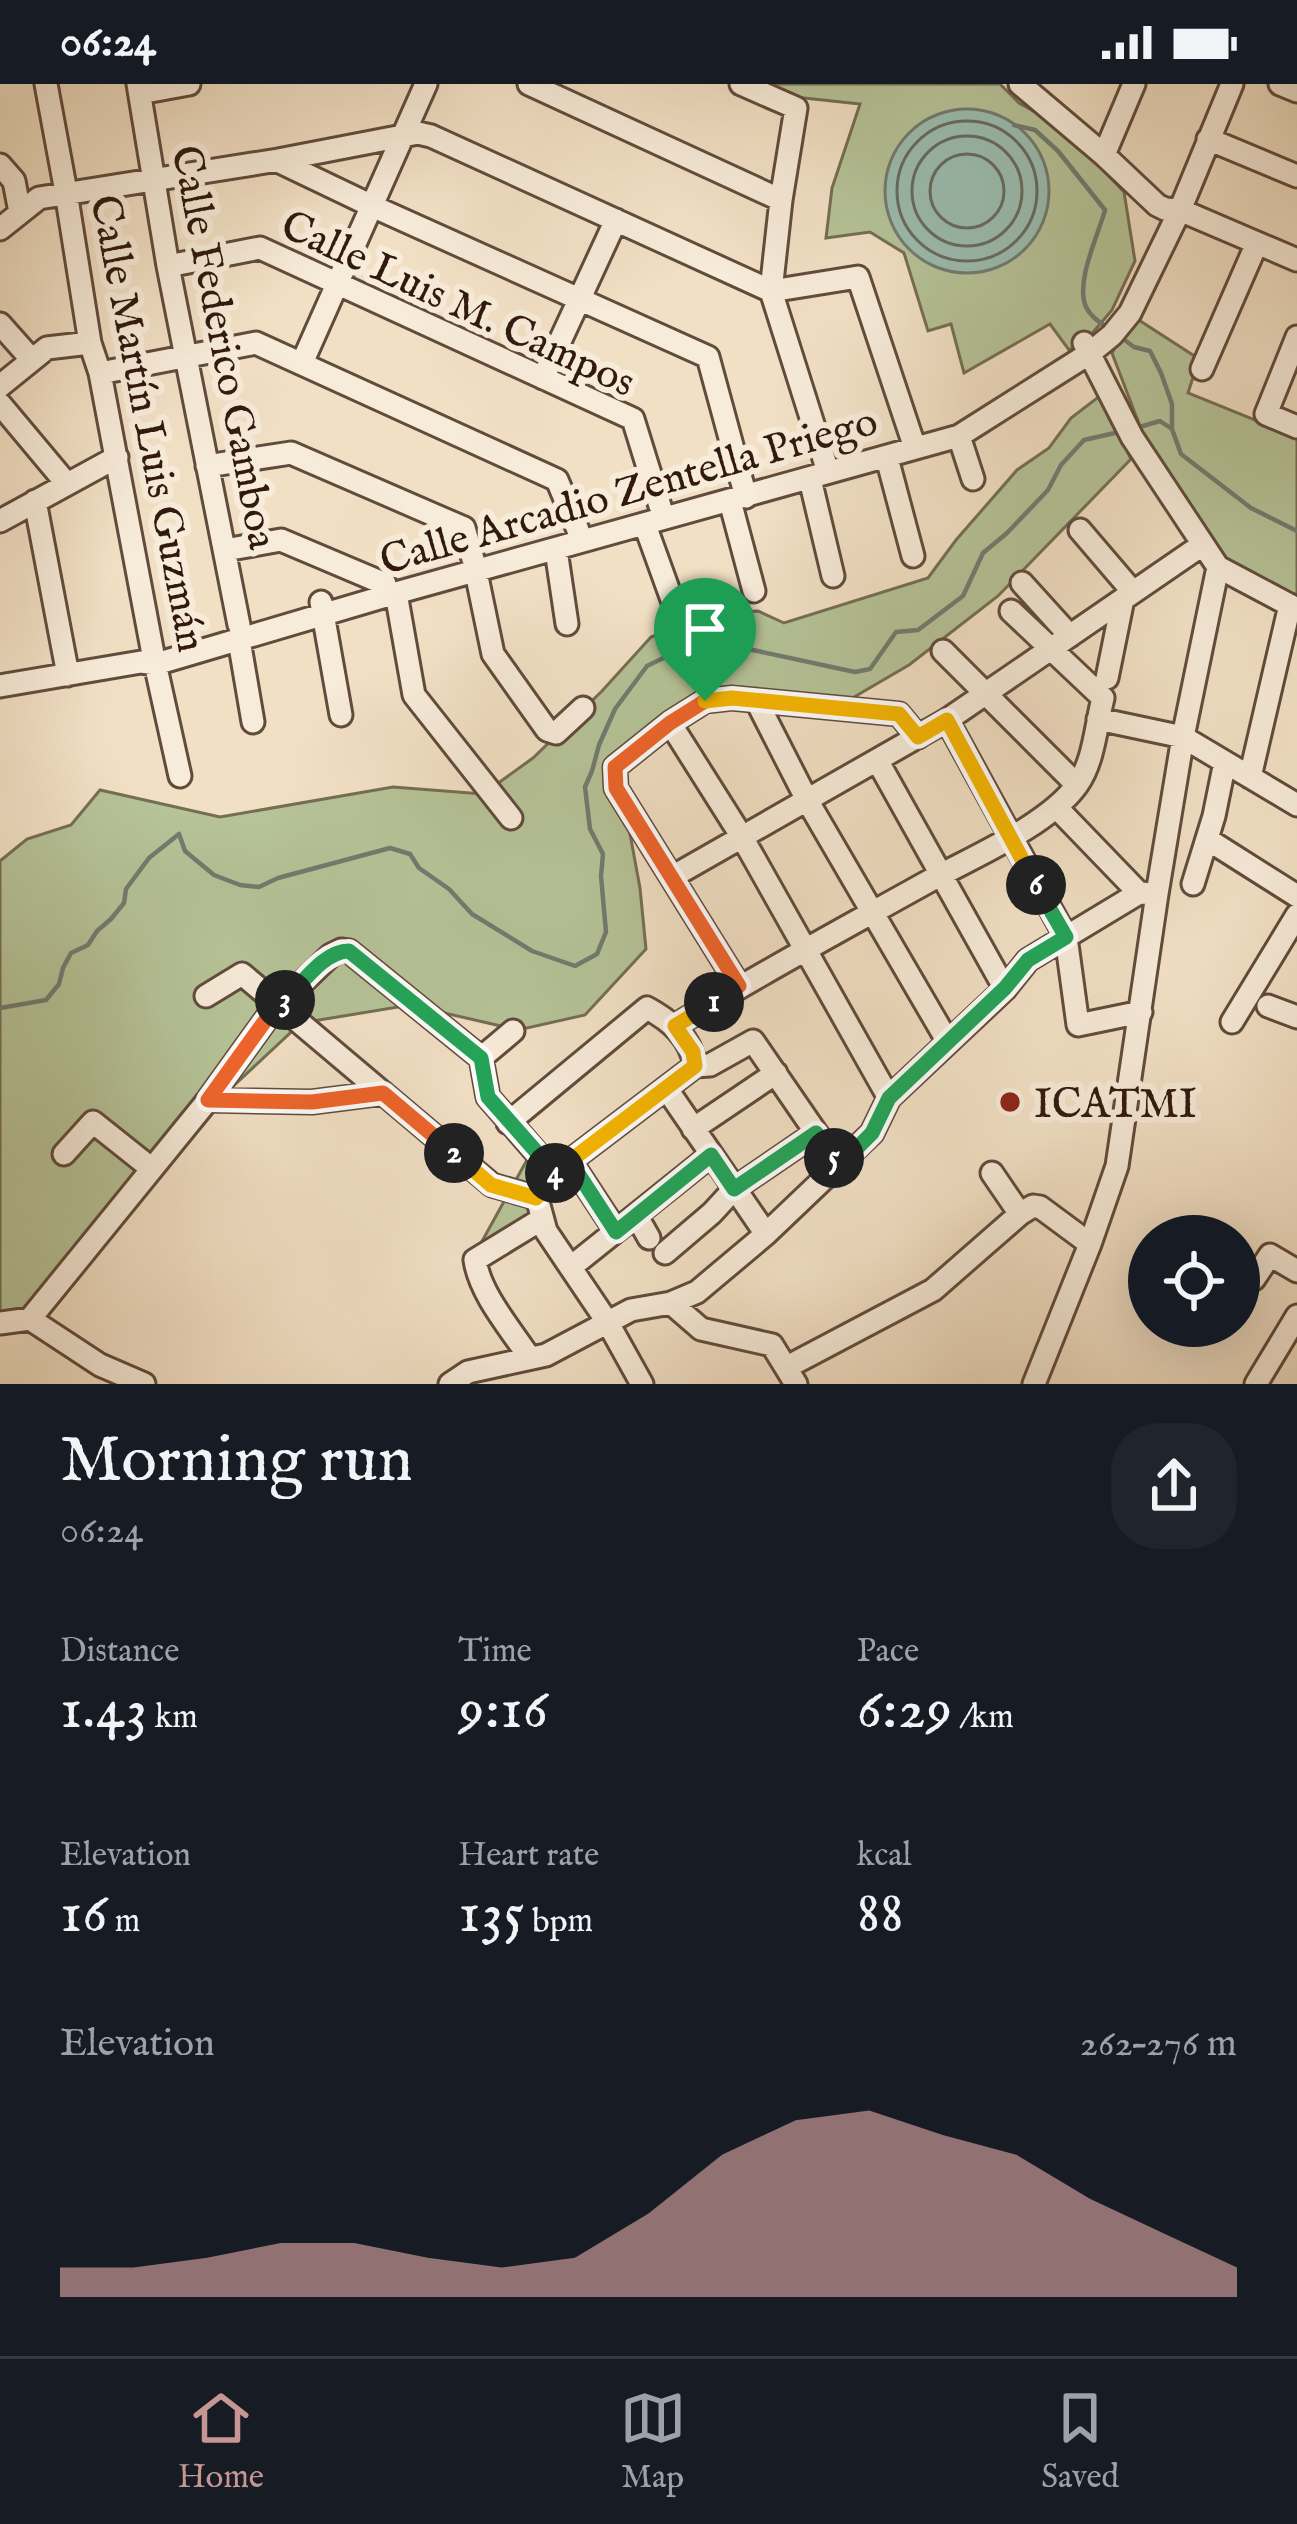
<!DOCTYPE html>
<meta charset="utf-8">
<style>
body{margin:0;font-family:"IM FELL English",serif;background:#20242c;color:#f1f3f6;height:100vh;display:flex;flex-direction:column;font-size:45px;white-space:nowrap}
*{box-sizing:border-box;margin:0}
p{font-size:39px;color:#9ea1a6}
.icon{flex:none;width:66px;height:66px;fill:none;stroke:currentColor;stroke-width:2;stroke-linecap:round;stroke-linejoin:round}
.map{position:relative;height:1300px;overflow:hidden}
.details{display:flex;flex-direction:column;background:#171b24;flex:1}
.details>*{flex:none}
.controls{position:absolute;left:1128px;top:1131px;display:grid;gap:24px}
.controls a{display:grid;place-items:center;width:132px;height:132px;border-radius:50%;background:#171b24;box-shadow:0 12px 48px #0002;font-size:60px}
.pin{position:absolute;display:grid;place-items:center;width:102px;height:102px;color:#fff;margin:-123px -51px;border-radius:50% 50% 50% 0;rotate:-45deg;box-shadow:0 0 12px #0007}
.pin .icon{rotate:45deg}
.km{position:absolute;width:60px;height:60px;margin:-30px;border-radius:50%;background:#222;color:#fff;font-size:33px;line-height:60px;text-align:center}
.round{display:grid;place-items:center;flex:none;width:126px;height:126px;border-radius:48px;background:#20242c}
.headline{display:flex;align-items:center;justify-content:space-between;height:204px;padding:0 60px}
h1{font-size:66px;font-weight:600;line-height:90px}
.stats{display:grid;grid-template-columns:repeat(3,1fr);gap:18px;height:204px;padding:12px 60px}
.stats div{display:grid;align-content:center}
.stats b{font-size:60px;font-weight:600}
.stats small{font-size:33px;font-weight:400}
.stats p{font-size:33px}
.chart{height:336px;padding:24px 60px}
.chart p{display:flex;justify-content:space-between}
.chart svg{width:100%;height:216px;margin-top:12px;fill:#c59692;opacity:.7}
.status{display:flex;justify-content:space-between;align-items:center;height:84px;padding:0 60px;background:#171b24;direction:ltr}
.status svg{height:33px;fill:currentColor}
.menu{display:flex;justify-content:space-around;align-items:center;height:168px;border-top:3px solid #363941;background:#171b24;font-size:33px;color:#9ea1a6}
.menu a{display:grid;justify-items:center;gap:6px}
.menu .on{color:#c59692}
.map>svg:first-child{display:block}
</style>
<div class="status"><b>06:24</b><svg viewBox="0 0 49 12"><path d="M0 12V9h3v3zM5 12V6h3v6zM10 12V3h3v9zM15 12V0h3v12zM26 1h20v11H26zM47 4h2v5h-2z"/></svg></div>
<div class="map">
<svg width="1297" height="1300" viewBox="0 0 1297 1300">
<rect width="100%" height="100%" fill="#f2e0c5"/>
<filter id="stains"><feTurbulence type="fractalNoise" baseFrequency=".00167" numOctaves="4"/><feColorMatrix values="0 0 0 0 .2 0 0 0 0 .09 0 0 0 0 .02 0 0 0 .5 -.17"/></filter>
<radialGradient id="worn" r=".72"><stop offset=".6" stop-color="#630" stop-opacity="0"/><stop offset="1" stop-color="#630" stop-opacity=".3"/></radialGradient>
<path fill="#b6c398" stroke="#746e53" stroke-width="3" d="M767,0H1000L1019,19L1062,43L1124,108L1135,177L1112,226L1089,253L1069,266L1050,240L964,289L951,240L928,247L904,169L870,148L826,154L832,104L860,20L795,13Z
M1131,231L1199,275L1188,309L1297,353V512L1220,471L1151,371L1112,269Z
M1101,311L1131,375L998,512L909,581L830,627L706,624L618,685L640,804L646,865L585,931L518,946L410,921L301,939L171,1060L34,1223L0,1228V777L27,755L71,741L100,706L220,733L393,703L483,710L533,674L602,607L651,553L714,529L758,527L784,539L928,494L956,456L1017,386L1049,364L1071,334Z
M533,1065L553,1089L541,1136L475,1170Z"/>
<path fill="#9bbdb1" stroke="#717b70" stroke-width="3" d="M885 107a82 82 0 1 1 164 0a82 82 0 1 1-164 0Z"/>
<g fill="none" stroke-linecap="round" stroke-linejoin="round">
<path stroke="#666b60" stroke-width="3" d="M897 107a70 70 0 1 1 140 0a70 70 0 1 1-140 0Z
M912 107a55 55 0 1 1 110 0a55 55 0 1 1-110 0Z
M930 107a37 37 0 1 1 74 0a37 37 0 1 1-74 0Z"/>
<path stroke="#717b70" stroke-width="4.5" d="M1014,41L1035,46L1058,67L1105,126C1098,152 1075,198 1086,223C1090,232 1100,239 1108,244
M1122,254L1134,263L1150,267L1161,289L1172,320V345L1181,370L1251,424L1297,447
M1136,344L1160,337L1172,345
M0,924L46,916L59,900L63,884L71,869L88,861L97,847L111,835L124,819L126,805L149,774L179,750L185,767L214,791L240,801L259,803L278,794L390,764L410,770L419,784L449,805L472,830L532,867L575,882L597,870L606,848L601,792L603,770L590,745L585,703L592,687L599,661L615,625L647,582L702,555L855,588L870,585L896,548L918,546L963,512L983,469L1007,449L1048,406L1061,381L1084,356L1119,348"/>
<defs>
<path id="minor" d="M46,0L66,108L90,259L100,289L153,570L180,692
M138,0L168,182L239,541
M529,0L781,116
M741,0L796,24L781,116L771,207L825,378
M1020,0L1104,71L1157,121L1165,125L1180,126L1297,176
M1280,0L1297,7
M140,9L189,0
M1208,55L1297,92
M1104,71L1134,0
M278,77L372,122L708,273L746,413
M0,81L14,97L20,128
M0,145L39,114L278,76L418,49L431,52L771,207
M168,182L260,164L633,335L660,422
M771,207L858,193L912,355
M0,240L32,276
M1297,253L1266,330L1297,343
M1084,259L1132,353L1218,483L1297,525
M302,279L426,0
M1202,285L1257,159
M100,289L256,259L557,396L578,446
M543,294L616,136
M0,302L47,264L90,259
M0,320L67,400
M959,352L973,395
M887,374L913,472
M207,382L291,369L464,444L473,475
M810,395L833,492
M35,417L68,591
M730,417L754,507
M0,437L117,373
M645,441L675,524
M1080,446L1133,508
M225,466L281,456L385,500
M556,466L567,540
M476,488L493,570L547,646L556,649L583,624
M1022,499L1070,552
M396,509L414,611L511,734
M321,518L341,631
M239,556L253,638
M943,567L1077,701
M1107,594L1123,515
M0,602L141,578L156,580L396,509L959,352L1090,269L1112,251L1130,229L1180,126L1232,0
M756,616L807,716L948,958
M1098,635L1183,653L1297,721
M947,636L1066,853L1078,941L1141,928
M670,639L742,753L889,1014
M877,676L1005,905
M1250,693L1290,521
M1057,724L1139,809
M1207,755L1297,812
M672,793L947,636L1202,461
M1193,800L1214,732L1225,678
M739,902L616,704L615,683L670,639L705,617L732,614L899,630L918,653
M206,912L242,890L492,1101L537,1114
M1268,922L1297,933
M1232,938L1297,831
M675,942C759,890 845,844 931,796C975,772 1048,741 1077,701C1094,678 1096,641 1103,614L1011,527
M513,947L481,974L488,1013L555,1090
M666,1004L766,1150
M208,1016L312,1018L383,1009
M508,1039L647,924C671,937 691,954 695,982
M693,1045L776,989
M64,1070L93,1038L152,1085
M570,1077L616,1147
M992,1089L1020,1130
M636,1131L649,1154
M665,1169L712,1129L734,1105L816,1049
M571,1183L711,1071
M1239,1187L1254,1195L1270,1171L1297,1187
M671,1219L701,1245L772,1261L796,1300
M30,1235L208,1016L270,930L331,871L341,866L349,867L481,974
M0,1239L30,1235L100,1281L144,1300
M529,1273C510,1244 480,1210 475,1176L542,1135
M787,1283L933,1206L1020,1130L1033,1122L1040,1123L1090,1160
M450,1300L468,1288L546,1271L631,1226L671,1219L697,1208L766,1150L872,1049L889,1014L1005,905L1028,876L1139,809L1157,810
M642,1300L608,1239L546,1147L537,1114L555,1090L570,1077L695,982L710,981L753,957L839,1082
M1034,1300L1090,1160L1117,1082L1157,810L1183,653L1218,483
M1256,1300L1297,1232"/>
</defs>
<use href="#minor" stroke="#614b3c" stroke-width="27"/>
<use href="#minor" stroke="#f7ebd9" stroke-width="21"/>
</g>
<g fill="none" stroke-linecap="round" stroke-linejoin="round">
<defs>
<path id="split-1" d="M705,617L670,639L615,683L616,704L739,902L714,918"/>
<path id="split-2" d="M454,1069L491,1101L536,1114L555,1090L570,1077L695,982L693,968L675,942L714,918"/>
<path id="split-3" d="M285,916L270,930L208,1016L312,1018L383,1009L454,1069"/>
<path id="split-4" d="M285,916C303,899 324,867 349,867L481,974L488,1013L555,1089"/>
<path id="split-5" d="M555,1089L570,1077L616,1148L711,1071L734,1105L816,1049L834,1074"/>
<path id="split-6" d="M834,1074L839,1082L872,1049L889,1014L1005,904L1028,876L1066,853L1036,801"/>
<path id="split-7" d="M705,617L732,614L899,630L918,653L947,636L1036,801"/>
</defs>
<use href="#split-1" stroke="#fff" stroke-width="24"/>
<use href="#split-2" stroke="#fff" stroke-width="24"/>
<use href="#split-3" stroke="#fff" stroke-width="24"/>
<use href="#split-4" stroke="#fff" stroke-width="24"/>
<use href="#split-5" stroke="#fff" stroke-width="24"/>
<use href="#split-6" stroke="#fff" stroke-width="24"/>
<use href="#split-7" stroke="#fff" stroke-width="24"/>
<use href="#split-1" stroke="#f0652b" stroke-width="15"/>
<use href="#split-2" stroke="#f5b400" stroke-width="15"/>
<use href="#split-3" stroke="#f0652b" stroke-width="15"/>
<use href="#split-4" stroke="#22a559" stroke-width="15"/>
<use href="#split-5" stroke="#22a559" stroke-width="15"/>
<use href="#split-6" stroke="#22a559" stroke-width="15"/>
<use href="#split-7" stroke="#f5b400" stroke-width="15"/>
</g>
<circle fill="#8f2418" stroke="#f7ebd9" stroke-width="4.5" cx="1010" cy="1018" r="12"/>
<g text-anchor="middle" stroke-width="12" stroke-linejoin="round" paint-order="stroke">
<g font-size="42" fill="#31190e" stroke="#f7ebd9">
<text transform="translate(459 218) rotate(25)" y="15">Calle Luis M. Campos</text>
<text transform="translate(226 263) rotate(79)" y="15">Calle Federico Gamboa</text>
<text transform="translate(150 339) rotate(79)" y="15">Calle Martín Luis Guzmán</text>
<text transform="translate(628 405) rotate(-16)" y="15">Calle Arcadio Zentella Priego</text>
</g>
<g font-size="42" fill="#31190e" stroke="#f7ebd9" text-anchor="start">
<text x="1034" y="1033">ICATMI</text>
</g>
</g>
<rect width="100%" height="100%" filter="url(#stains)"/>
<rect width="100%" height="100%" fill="url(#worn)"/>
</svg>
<div class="controls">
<a><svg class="icon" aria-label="locate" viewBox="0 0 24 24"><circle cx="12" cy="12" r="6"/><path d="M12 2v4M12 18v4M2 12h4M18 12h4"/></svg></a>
</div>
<div class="pin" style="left:705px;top:617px;background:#1e9e55"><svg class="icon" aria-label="arrive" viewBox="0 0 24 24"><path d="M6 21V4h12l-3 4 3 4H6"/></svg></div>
<b class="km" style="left:714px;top:918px">1</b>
<b class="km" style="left:454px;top:1069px">2</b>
<b class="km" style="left:285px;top:916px">3</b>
<b class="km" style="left:555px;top:1089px">4</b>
<b class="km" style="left:834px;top:1074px">5</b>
<b class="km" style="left:1036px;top:801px">6</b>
</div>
<section class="details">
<div class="headline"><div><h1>Morning run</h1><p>06:24</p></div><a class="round"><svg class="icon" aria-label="share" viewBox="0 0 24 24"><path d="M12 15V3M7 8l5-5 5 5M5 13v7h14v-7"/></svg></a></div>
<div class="stats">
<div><p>Distance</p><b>1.43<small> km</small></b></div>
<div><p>Time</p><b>9:16</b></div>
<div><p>Pace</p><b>6:29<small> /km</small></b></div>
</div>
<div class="stats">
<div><p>Elevation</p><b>16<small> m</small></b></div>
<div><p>Heart rate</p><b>135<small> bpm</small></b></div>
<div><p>kcal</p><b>88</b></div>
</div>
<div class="chart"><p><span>Elevation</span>262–276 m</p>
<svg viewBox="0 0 160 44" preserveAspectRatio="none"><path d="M0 44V38L10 38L20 36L30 33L40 33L50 36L60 38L70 36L80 27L90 15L100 8L110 6L120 11L130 15L140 24L150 31L160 38V44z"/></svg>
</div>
</section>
<nav class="menu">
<a class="on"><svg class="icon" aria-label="home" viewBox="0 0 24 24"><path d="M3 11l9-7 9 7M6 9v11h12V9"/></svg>Home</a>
<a><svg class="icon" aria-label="map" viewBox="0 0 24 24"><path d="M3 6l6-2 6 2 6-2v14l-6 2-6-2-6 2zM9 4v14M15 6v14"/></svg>Map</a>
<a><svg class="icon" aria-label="saved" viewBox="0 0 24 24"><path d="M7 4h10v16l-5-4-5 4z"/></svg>Saved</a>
</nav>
